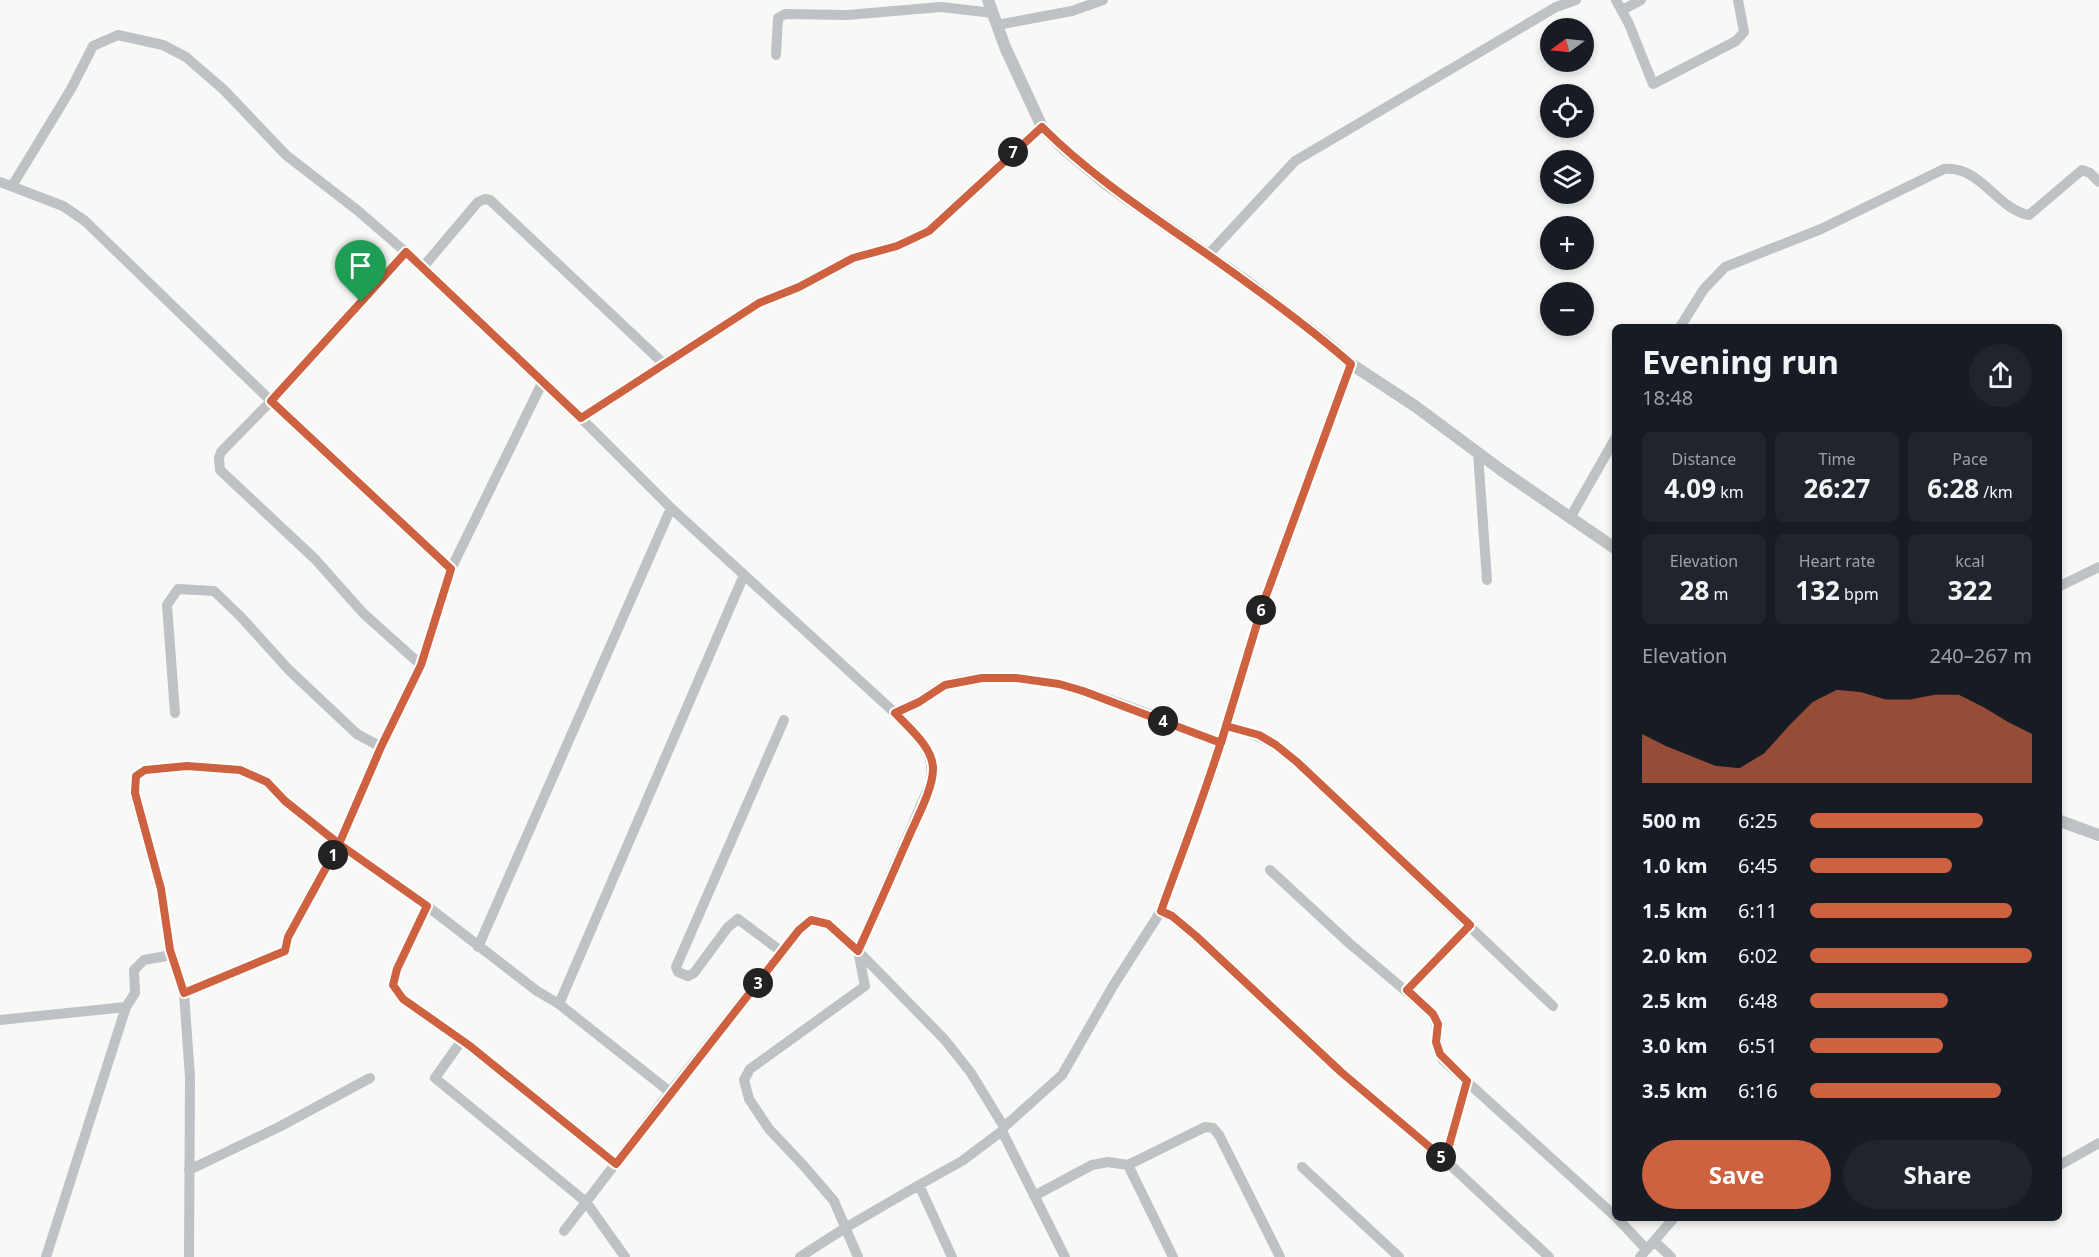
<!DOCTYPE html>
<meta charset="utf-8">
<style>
body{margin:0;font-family:"Noto Sans",sans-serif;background:#20242c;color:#f1f3f6;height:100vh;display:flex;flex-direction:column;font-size:22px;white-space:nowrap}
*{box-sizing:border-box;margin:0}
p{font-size:20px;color:#9ea1a6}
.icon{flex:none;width:33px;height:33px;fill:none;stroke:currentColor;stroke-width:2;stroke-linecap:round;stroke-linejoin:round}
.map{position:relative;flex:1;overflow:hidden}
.details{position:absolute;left:1612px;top:324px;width:450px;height:897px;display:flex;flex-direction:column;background:#171b24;border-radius:9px;box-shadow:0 3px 9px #0003}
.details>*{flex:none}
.needle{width:39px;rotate:255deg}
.controls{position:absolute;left:1540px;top:18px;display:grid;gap:12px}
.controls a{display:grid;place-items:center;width:54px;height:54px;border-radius:50%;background:#171b24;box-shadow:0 3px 9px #0003;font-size:30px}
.pin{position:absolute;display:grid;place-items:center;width:51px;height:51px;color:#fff;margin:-62px -26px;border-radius:50% 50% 50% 0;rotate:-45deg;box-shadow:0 0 6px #0007}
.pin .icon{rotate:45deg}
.km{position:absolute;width:30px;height:30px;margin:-15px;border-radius:50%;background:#222;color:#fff;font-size:16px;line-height:30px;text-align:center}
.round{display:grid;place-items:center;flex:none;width:63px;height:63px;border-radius:32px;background:#20242c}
.head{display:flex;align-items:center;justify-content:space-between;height:102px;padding:0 30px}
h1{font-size:33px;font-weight:700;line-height:45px}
.figures{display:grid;grid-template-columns:repeat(3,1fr);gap:9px;height:102px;padding:6px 30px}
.figures div{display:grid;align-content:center;border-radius:9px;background:#20242c;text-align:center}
.figures b{font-size:26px;font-weight:700}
.figures small{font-size:16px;font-weight:400}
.figures p{font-size:16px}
.chart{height:168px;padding:12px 30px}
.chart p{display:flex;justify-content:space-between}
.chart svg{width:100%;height:108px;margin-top:6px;fill:#cd6140;opacity:.7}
.cta{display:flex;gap:12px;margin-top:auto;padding:12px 30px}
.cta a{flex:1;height:69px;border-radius:36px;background:#cd6140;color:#fff;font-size:24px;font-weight:700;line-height:69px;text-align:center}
.cta a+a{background:#20242c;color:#f1f3f6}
ul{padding:0 30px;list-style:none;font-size:20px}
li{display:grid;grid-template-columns:96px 72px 1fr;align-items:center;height:45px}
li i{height:15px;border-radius:8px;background:#cd6140}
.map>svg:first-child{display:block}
</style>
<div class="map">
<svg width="2099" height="1257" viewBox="0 0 2099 1257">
<rect width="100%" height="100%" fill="#f8f8f6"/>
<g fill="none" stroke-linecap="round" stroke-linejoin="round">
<path stroke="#bec2c5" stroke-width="10" d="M1616,0L1629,24L1653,84L1736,41L1744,32L1738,0
M1622,10L1641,0
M997,25L1072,11L1103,0
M776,55L778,18L785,14L847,15L941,7L993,13
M0,182L63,206L85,221L271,401L451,569
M12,186L71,89L93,46L118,35L163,45L186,57L224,90L286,155L357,210L423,267L581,418L671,508L895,713C917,737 937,749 930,784L858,951L865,986L750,1069L744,1080L749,1099L769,1129L803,1165L834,1201L858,1257
M406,252L271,401L221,452L219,458L220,470L315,559L363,613L421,665
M1208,255L1295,161L1556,7L1576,0
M423,267L478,202L485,199L490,200L664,364
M1680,327L1704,289L1725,267L1821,229L1944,169C1982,166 1996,209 2029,215L2082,170L2090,173L2099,182
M581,418L759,303L799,287L853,258L897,246L929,231L1042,127
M1478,453L1487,580
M1570,518L1616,437
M2060,586L2099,567
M175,713L167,605L178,589L214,591L241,617L289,670L357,734L381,747
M895,713C903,709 912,706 920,701C928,696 937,687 947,684C1035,658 1139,712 1221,743
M1226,726C1258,735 1272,741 1297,762L1553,1006
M1270,870L1349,943L1433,1014C1442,1030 1431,1043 1443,1060L1616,1217
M427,906L397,969L393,985L403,999L470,1046L616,1164
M1161,911L1172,916L1196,936L1341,1072L1445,1160L1549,1257
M478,947L671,508
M782,952L738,919L728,927L694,973L688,976L678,972L676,967L784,720
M1407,990L1470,925
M184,993L285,951L288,937L339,844L381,747L421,665L451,569L543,381
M559,1004L744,575
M0,1020L126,1007
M462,1040L435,1078L586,1202L625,1257
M1002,1131L1065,1257
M1445,1160L1467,1081
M1128,1165L1173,1257
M2060,1165L2099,1143
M1302,1167L1399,1257
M189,1170L279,1127L370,1078
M1034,1196L1092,1165L1108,1162L1128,1165L1205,1127L1213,1128L1219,1135L1280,1257
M1617,1218L1646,1249
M564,1231L670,1092L799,930L811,920L828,924L858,951L945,1040L971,1073L1004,1127
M1654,1241L1671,1257
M46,1257L126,1007L135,993L134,970L144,960L166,956L170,950
M189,1257L190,1077L184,993L170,950L161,889L135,793L137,776L145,770L187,766L240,770L267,782L285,801L339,844L427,906L537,991L559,1004L670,1092
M800,1257L845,1228L919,1185
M952,1257L919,1185L962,1161L1002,1131L1004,1127L1062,1075L1113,986L1161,911L1209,782L1263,604L1351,364
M1640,1257L1674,1218"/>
<path stroke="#bec2c5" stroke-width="12" d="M988,0L1005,47L1042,127L1065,150L1106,184L1246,281L1325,341L1351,364L1415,406L1501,470L1616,549
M2060,821L2099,835"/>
</g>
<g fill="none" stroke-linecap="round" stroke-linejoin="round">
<defs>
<path id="route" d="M361,302L271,401L451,569L421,665L381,747L339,844L288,937L285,951L184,993L170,950L161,889L135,793L136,776L145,770L187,766L240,770L267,782L285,801L339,844L427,906L397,969L393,985L403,999L470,1046L616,1164L799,930L811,920L828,924L858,951C876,912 893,873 910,834C918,816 933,788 933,769C933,747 909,728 895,713L919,702L945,685L982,678H1016L1059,684L1083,691L1221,743L1226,726L1259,735L1276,745L1297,762L1470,925L1407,990L1433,1014L1438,1024L1436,1042L1440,1054L1467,1081L1445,1160L1341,1072L1196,936L1172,916L1161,911C1183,850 1207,789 1226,726L1263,604L1351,364C1318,335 1282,308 1246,282C1177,231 1103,188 1042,127L929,231L897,246L853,258L799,287L759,303L581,418L406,252L361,302"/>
</defs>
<use href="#route" stroke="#fff" stroke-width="12"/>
<use href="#route" stroke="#cd6140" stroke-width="8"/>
</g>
</svg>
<div class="controls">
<a><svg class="needle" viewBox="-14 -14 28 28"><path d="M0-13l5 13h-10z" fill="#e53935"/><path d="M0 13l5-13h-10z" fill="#9ea1a6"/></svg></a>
<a><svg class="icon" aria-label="locate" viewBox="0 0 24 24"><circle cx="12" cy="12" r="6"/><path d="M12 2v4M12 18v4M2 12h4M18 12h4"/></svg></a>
<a><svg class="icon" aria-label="layers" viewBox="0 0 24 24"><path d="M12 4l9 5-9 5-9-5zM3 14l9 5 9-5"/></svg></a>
<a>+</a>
<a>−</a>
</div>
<div class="pin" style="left:361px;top:302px;background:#1e9e55"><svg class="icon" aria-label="arrive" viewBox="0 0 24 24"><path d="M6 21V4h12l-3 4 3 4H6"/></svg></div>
<b class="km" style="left:333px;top:855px">1</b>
<b class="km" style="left:758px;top:983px">3</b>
<b class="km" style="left:1163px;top:721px">4</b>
<b class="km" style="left:1441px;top:1157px">5</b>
<b class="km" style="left:1261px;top:610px">6</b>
<b class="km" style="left:1013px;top:152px">7</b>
<section class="details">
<div class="head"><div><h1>Evening run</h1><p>18:48</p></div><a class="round"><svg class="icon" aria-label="share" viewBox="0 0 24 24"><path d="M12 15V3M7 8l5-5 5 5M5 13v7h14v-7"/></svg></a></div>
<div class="figures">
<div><p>Distance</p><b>4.09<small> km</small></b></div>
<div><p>Time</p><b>26:27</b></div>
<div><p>Pace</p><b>6:28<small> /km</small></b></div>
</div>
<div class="figures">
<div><p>Elevation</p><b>28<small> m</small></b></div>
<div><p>Heart rate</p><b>132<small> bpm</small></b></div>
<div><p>kcal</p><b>322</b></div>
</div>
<div class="chart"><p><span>Elevation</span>240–267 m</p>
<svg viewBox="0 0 160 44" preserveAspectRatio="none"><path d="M0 44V24L10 29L20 33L30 37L40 38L50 32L60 21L70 11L80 6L90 7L100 10L110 10L120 8L130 8L140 13L150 19L160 24V44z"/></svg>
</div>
<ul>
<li><b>500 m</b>6:25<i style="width:78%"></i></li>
<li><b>1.0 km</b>6:45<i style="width:64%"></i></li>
<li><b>1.5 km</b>6:11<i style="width:91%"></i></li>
<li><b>2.0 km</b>6:02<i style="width:100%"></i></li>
<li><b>2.5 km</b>6:48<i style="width:62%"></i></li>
<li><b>3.0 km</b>6:51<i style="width:60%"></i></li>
<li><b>3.5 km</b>6:16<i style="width:86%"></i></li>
</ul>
<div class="cta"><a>Save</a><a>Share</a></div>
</section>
</div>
